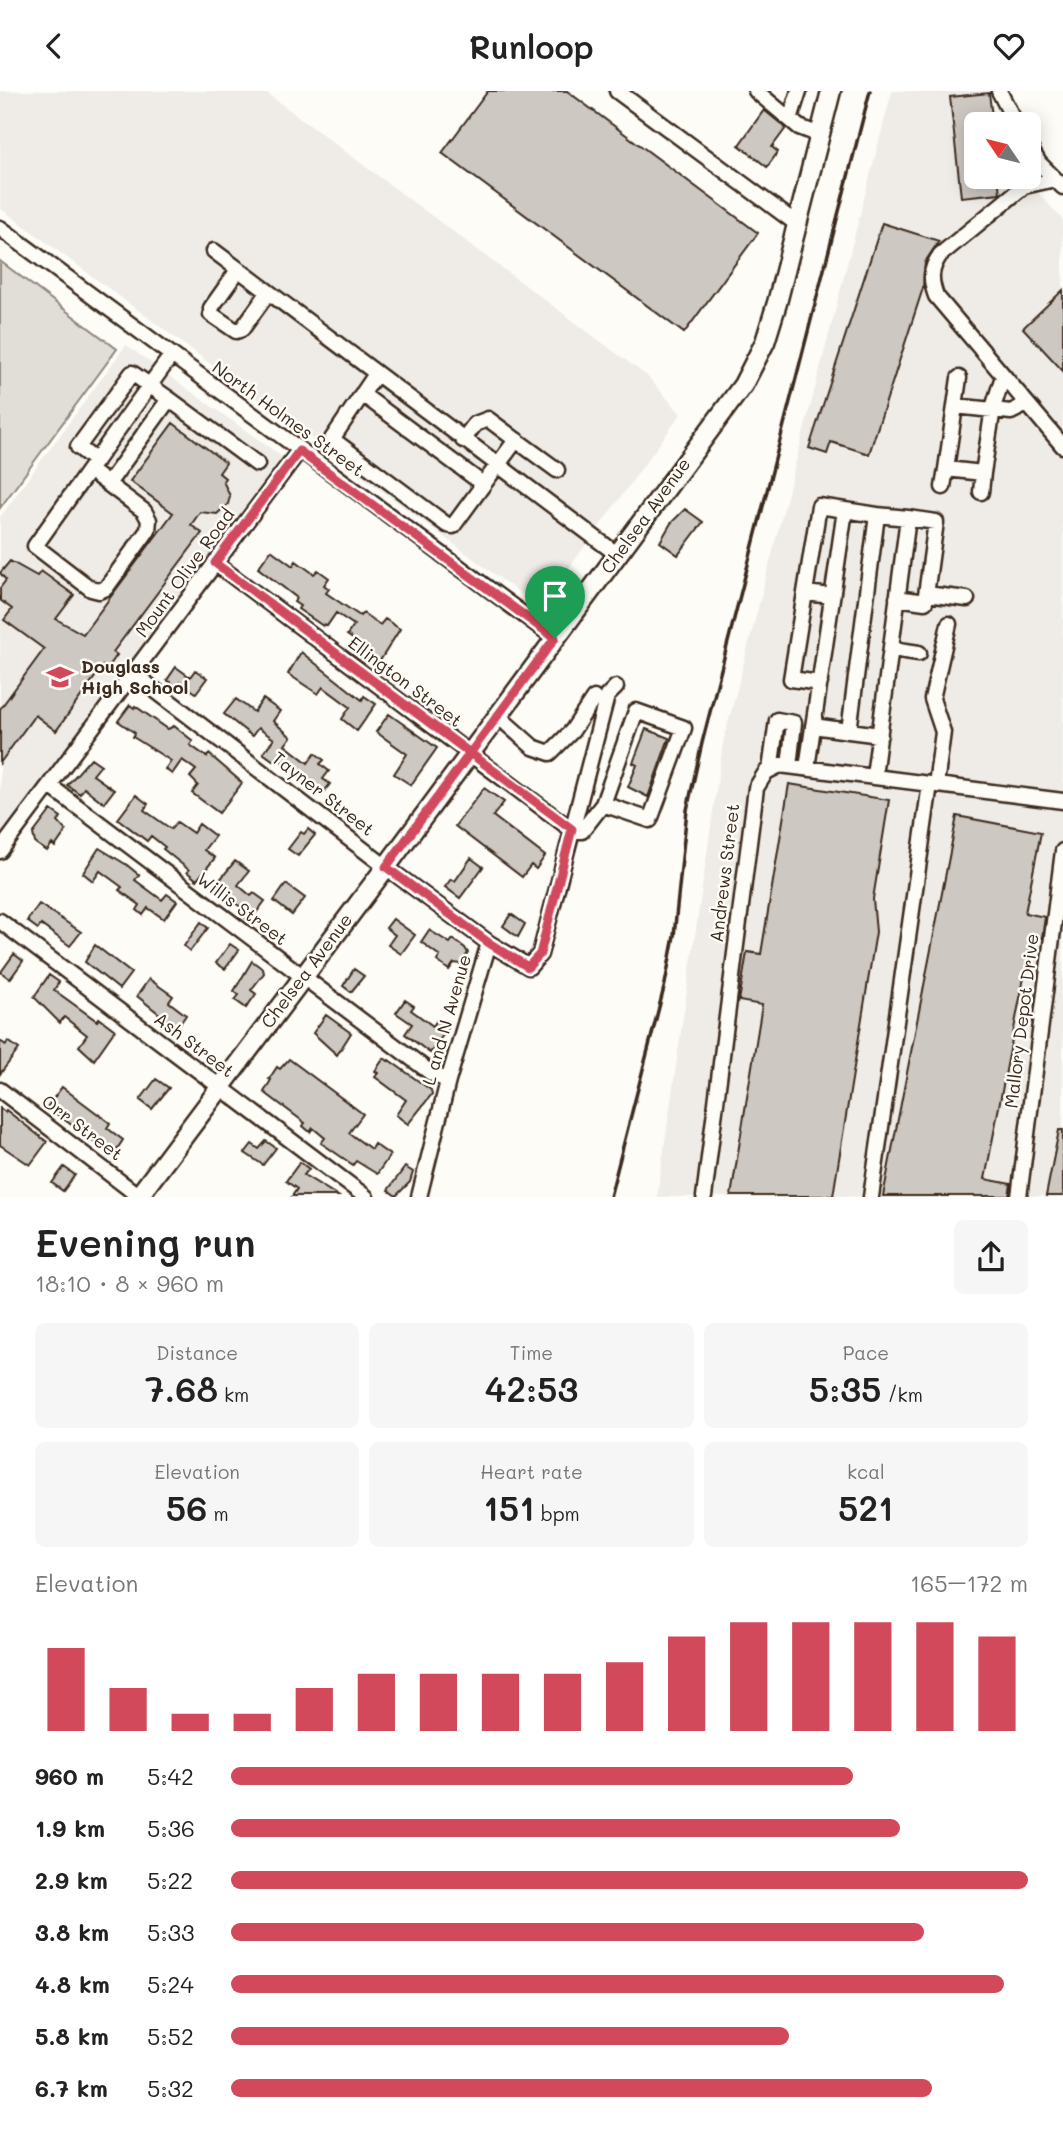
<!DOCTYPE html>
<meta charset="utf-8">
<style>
body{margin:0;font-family:Mali,sans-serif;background:#f6f6f6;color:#222;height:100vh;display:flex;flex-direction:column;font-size:26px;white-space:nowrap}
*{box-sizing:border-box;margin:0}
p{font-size:23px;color:#767676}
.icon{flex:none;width:38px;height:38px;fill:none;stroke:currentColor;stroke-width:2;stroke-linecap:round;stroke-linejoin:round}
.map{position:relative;height:1106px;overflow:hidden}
.panel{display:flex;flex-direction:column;background:#fff;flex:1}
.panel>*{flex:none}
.needle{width:46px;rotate:305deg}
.controls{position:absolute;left:964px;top:21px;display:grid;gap:14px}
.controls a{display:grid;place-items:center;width:77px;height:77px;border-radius:10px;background:#fff;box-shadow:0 4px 18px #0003;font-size:35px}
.pin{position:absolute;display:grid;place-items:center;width:60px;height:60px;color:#fff;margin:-72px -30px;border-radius:50% 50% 50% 0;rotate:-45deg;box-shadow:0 0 7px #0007}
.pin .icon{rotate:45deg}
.round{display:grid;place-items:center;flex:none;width:74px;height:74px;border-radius:10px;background:#f6f6f6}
.summary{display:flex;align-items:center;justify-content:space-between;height:119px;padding:0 35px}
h1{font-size:38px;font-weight:600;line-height:52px}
.metrics{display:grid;grid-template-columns:repeat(3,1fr);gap:10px;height:119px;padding:7px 35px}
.metrics div{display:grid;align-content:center;border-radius:10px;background:#f6f6f6;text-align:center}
.metrics b{font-size:35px;font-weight:600}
.metrics small{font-size:19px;font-weight:400}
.metrics p{font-size:19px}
.chart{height:196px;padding:14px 35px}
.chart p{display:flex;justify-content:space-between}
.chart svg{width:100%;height:126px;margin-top:7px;stroke:#d1495b;stroke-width:6}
ul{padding:0 35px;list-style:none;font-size:23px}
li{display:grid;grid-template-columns:112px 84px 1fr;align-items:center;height:52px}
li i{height:18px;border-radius:9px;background:#d1495b}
header{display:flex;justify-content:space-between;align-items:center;height:91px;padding:0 35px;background:#fff;font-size:32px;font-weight:600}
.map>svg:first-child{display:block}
</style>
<header><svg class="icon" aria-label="back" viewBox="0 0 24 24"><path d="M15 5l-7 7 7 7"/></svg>Runloop<svg class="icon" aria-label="heart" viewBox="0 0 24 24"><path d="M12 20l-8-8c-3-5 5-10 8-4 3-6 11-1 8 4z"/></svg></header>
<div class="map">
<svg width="1063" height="1106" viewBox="0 0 1063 1106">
<rect width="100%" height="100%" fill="#fdfcf7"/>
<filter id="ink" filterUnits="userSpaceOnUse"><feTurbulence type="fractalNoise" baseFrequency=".0143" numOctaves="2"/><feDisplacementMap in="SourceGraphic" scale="14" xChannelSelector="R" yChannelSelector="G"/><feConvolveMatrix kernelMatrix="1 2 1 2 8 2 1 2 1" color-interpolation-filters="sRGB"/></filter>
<g filter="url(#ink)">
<path fill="#efece7" d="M0,0H264L647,285L681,323L540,517L0,117Z
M892,0H984L999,33H976V86H1024L1063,129V1105L657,1106L723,652Z
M126,254L284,367L0,746V426Z"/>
<path fill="#e1ded7" stroke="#8e847a" stroke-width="2" d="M0,170L117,258L0,417Z"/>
<path fill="#cdc8c2" stroke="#3b2a1e" stroke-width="2" d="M488,0H567L758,142L684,242L442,62Z
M989,2L993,33H976V86H998L1000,102L961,106L950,6Z
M764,19L786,37L772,56L778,61L767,76L739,54Z
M882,132L939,150L925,171L923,197L869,363L831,351L827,363L809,357Z
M1063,199V280L1023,237Z
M173,332L226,372L219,382L225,387L223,390L230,405L228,413L217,423L200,421L191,434L202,442L113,561L117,564L107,578L103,575L56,640L35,624L0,672V618L44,558L4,529L12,518L0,509V497L6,489L0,482L10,470L37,485L41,480L74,504L56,528L83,543L173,422L130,390Z
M685,418L703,431L678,464L660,451L671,432Z
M271,459L293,475L296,470L314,483L318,479L329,487L324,494L329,498L326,502L360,525L363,522L380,534L385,528L400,538L376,576L362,566L367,558L347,544L354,534L336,522L327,535L324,533L323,535L298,518L300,515L294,511L297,507L258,477Z
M301,561L362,609L364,605L376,613L357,640L342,628L350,616L323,596L318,603L288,583Z
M176,576L190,586L195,579L207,587L196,602L180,591L177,596L167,589Z
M236,608L254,621L263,608L280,620L273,630L291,646L285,654L308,672L315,662L324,669L320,673L329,680L323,688L330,693L323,702L321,703L313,697L315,693L293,677L276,667L274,670L263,662L274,648L258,637L252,645L224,623Z
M130,614L134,617L135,615L168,638L174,635L193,650L190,654L207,666L209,663L239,689L242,692L219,722L192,702L198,694L190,686L196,679L182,669L172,683L165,678L171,670L133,646L135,642L118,630Z
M389,623L437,657L411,694L394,683L407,663L376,641Z
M646,638L669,647L648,706L628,696L637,674L633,672Z
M91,667L101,674L93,684L114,699L104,712L84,697L80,703L67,694Z
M789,693L889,709L873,808L876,841L833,1105H731L762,914L739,910L747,861L761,863Z
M484,697L504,711L493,725L545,765L536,778L531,774L522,786L455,735Z
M136,704L148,713L144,719L171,738L177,731L193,742L199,733L215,745L204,759L215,767L197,789L187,781L189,779L163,758L165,756L151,745L147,750L118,728Z
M51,719L61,726L58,731L66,740L55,756L52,753L47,760L35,752L33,743Z
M957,725L1041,741L1025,822L1045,826L1042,847L1032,845L985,1088L1011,1093L1009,1105H883Z
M308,738L315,744L298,765L288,758L301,741L304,743Z
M99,757L127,774L139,784L135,789L162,809L167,803L177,810L164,828L148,817L143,824L137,819L140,814L119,799L122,796L100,780L93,790L83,782Z
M471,767L483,776L460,807L445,796L451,788L455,790Z
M235,770L249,780L238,794L251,805L254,802L265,810L250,830L239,822L242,817L214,796Z
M286,793L305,807L292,824L274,810Z
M39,813L81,841L70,855L41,834L38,838L27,830Z
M511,823L525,833L518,846L503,835Z
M393,828L415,844L401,863L388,854L395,844L386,837Z
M201,831L208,837L190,860L184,855Z
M429,839L450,852L453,848L465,857L468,862L461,873L454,872L449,879L437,870L440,865L421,851Z
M230,853L239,859L225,878L216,872Z
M95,854L131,882L119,898L85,871Z
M14,863L23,870L10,888L1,881Z
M252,870L263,878L264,882L251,899L256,903L246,917L235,909L239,904L234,900Z
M354,878L364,885L351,901L343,895Z
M49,884L59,891L54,899L97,930L99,927L115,939L94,969L79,955L87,944L64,926L60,932L34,906Z
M149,888L173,905L169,911L186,924L177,937L137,905Z
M405,909L414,915L411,919L433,935L437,929L448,937L430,962L405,943L412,933L396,922Z
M326,924L351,942L337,964L313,942Z
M0,950L6,954L8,950L19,958L0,983Z
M384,967L388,970L389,969L431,999L432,1003L408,1033L396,1024L406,1009L375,986L378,982L375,980Z
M289,968L363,1023L349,1042L371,1058L374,1053L390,1064L377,1083L356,1070L353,1074L327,1056L321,1052L325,1047L313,1037L310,1041L303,1035L305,1032L264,1001L271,989L269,988L277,976L280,978Z
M156,988L169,997L152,1018L140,1009Z
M62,996L110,1032L107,1037L123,1049L113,1064L47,1016Z
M0,1017L5,1021L6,1019L47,1051L30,1074L0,1054Z
M1059,1039H1063V1105H1046Z
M266,1050L276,1057L263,1074L245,1062L252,1053L259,1058Z
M300,1071L309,1078L304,1084L338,1105H292L297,1098L286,1090Z
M64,1076L75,1084L63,1100L52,1092Z
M405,1076L413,1081L410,1091L396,1105L388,1099Z"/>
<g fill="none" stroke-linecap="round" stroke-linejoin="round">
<defs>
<path id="minor" d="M617,0L797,133
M756,0L799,36L820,44
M999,0L1016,33
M790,28L799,0
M1029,55L1039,72L1063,96
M1055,88L1024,95L940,164C930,178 930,189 936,205L1063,355
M0,137L555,547
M214,160L618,464
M238,179L211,217V223L236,240L242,238L268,202
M376,283L332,348L447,434L453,435L516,349L557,379
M1003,285L993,317L983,382L946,378L955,315L1011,321L1027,313
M362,303L483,393
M169,308L257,373
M955,315L959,287
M463,349L475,333L488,328L516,349
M96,370L78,356L132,282L169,308L108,393
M89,379L144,420L149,429L148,439L106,497L99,500L91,498L35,455C80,392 125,328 171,265
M943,396L946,378
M981,401L983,382
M877,424L908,427
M215,472L572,739
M805,502L832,505
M926,503L967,508
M892,558L919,562
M134,583L386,776L489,852L529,876L540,863L607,605L616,596
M498,625L533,656L550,662L572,640L594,607
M813,635L849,640L877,424L819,415L791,588L820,592
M849,640L880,644
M807,677L845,419
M770,679L777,629L794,632L789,675
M874,685L908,427L936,431L925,511L897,507
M936,694L943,641L932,608L949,533
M50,695L431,982L448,990
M572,739L582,740L603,713L636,620L684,637L650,729L603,713
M0,760L299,360
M0,830L366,1106
M0,999L140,1106
M419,1106L448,990L489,852
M704,1106L756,697L766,681L780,674L1063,710
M871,1106L930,693
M1019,1106L1063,760"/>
<path id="major" d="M138,1106L386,776L743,294L765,251L777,212L831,0"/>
</defs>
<use href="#minor" stroke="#3b2a1e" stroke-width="19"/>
<use href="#major" stroke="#3b2a1e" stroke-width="23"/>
<use href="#minor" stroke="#fdfcf7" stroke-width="14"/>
<use href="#major" stroke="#fdfcf7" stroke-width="18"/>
<path stroke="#3b2a1e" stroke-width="3.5" d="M610,1106L665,893L674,845L687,719L702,652L870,0"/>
</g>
</g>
<g fill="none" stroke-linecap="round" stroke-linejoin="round" filter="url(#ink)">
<defs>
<path id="route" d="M555,547L299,360L215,472L572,738L540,863L528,876L489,852L386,776L555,547"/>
</defs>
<use href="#route" stroke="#fff" stroke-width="14"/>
<use href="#route" stroke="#d1495b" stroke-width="9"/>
</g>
<defs>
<symbol id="school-bare" viewBox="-9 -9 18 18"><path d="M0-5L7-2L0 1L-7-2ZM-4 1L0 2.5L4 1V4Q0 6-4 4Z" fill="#d1495b" stroke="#fdfcf7" stroke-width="2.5" paint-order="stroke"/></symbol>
</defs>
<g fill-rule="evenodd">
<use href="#school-bare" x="41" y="567" width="38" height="38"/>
</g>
<g text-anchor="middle" stroke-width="5" stroke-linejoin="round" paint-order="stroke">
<g font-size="18" fill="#3b2a1e" stroke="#fdfcf7">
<text transform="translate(288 328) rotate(36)" y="6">North Holmes Street</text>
<text transform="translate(646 425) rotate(-54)" y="6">Chelsea Avenue</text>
<text transform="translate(185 482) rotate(-54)" y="6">Mount Olive Road</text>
<text transform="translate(405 591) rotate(37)" y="6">Ellington Street</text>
<text transform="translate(323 703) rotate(38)" y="6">Tayner Street</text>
<text transform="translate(725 782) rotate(-83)" y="6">Andrews Street</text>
<text transform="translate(242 818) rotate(37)" y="6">Willis Street</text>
<text transform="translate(307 880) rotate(-53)" y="6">Chelsea Avenue</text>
<text transform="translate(447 929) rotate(-74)" y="6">L and N Avenue</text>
<text transform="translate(1022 930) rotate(-83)" y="6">Mallory Depot Drive</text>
<text transform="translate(194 954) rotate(37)" y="6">Ash Street</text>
<text transform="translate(82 1037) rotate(37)" y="6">Orr Street</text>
</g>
<g font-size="18" font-weight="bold" fill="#3b2a1e" stroke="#fdfcf7" text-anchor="start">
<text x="81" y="582">Douglass<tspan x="81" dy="21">High School</tspan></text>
</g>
</g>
</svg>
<div class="controls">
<a><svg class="needle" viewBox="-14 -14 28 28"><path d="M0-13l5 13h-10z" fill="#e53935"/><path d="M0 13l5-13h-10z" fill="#767676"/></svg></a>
</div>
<div class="pin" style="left:555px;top:547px;background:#1e9e55"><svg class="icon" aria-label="arrive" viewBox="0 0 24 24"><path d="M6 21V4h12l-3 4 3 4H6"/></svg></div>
</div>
<section class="panel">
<div class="summary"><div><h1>Evening run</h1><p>18:10 · 8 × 960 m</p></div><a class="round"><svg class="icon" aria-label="share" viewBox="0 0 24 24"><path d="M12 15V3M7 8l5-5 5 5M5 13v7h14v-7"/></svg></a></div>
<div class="metrics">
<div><p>Distance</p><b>7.68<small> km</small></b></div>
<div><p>Time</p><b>42:53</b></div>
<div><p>Pace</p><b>5:35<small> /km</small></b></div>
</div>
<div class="metrics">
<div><p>Elevation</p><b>56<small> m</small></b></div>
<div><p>Heart rate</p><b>151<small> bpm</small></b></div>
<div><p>kcal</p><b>521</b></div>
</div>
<div class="chart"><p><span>Elevation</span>165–172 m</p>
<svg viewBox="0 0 160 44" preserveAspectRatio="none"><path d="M5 44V15M15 44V29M25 44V38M35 44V38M45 44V29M55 44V24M65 44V24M75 44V24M85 44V24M95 44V20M105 44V11M115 44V6M125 44V6M135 44V6M145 44V6M155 44V11"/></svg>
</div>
<ul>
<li><b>960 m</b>5:42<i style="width:78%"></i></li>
<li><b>1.9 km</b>5:36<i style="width:84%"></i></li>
<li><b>2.9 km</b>5:22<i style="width:100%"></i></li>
<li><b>3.8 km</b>5:33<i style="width:87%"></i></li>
<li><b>4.8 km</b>5:24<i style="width:97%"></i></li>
<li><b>5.8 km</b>5:52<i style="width:70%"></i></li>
<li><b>6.7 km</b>5:32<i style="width:88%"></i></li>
</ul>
</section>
